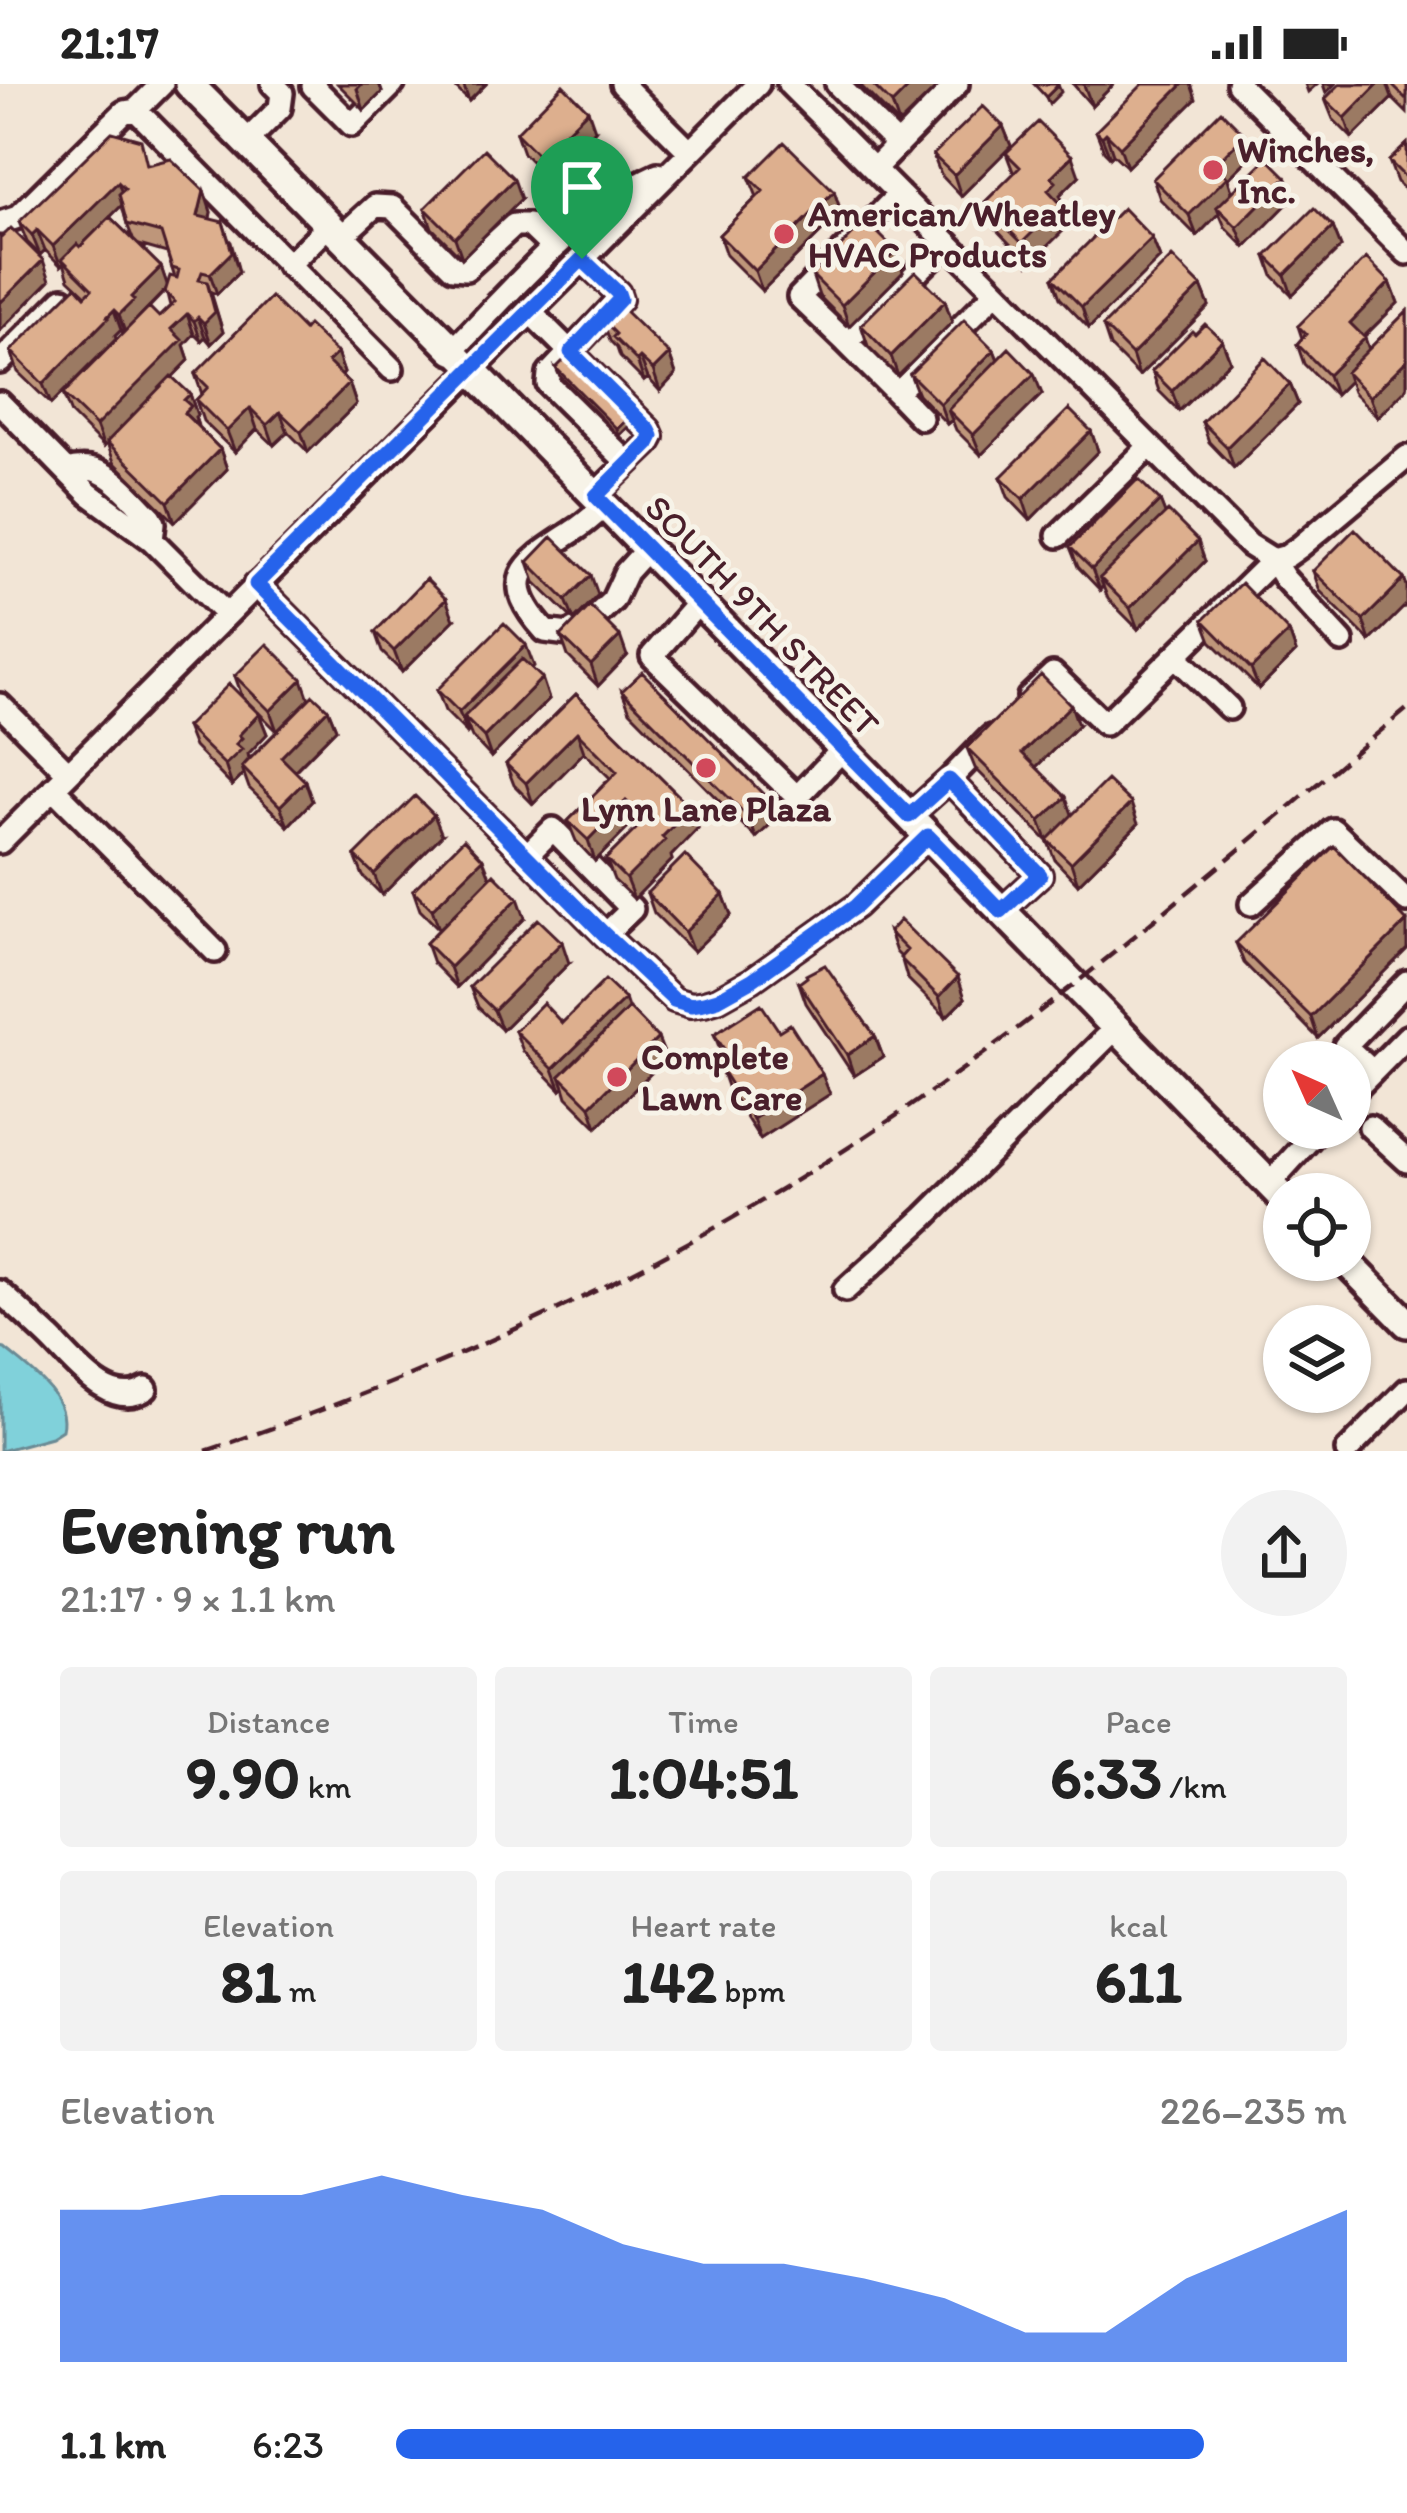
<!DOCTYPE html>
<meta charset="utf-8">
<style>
body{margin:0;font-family:Itim,sans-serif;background:#f2f2f2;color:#222;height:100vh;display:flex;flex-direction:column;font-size:45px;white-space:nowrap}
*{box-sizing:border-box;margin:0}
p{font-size:39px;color:#767676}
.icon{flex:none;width:66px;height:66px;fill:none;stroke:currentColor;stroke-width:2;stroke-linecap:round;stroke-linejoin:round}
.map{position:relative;height:1367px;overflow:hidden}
.drawer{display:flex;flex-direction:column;background:#fff;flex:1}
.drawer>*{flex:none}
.needle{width:78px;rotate:315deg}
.tools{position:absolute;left:1263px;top:957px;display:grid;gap:24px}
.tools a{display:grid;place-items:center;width:108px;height:108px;border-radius:50%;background:#fff;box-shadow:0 3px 9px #0004;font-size:60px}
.pin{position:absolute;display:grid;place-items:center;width:102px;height:102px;color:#fff;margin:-123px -51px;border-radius:50% 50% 50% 0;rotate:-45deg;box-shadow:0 0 12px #0007}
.pin .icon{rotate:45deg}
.round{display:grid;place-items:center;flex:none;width:126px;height:126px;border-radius:63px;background:#f2f2f2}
.headline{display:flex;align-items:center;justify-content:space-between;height:204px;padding:0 60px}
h1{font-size:66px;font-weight:800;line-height:90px}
.figures{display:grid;grid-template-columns:repeat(3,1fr);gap:18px;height:204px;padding:12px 60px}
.figures div{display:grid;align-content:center;border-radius:12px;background:#f2f2f2;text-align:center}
.figures b{font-size:60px;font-weight:800}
.figures small{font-size:33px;font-weight:400}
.figures p{font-size:33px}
.chart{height:336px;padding:24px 60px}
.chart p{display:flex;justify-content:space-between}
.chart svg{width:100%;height:216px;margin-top:12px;fill:#2563eb;opacity:.7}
ul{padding:0 60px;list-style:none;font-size:39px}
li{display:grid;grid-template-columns:192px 144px 1fr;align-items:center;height:90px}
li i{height:30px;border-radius:15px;background:#2563eb}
.status{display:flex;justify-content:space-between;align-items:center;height:84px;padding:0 60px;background:#fff;direction:ltr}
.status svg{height:33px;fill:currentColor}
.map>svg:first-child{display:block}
</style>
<div class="status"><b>21:17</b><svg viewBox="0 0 49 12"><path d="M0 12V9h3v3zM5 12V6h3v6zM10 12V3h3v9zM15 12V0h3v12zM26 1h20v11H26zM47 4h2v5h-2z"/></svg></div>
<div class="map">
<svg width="1407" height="1367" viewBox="0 0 1407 1367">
<rect width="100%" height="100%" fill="#f2e5d6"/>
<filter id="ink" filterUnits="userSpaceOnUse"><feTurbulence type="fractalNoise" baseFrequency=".00833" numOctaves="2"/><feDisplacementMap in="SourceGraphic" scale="24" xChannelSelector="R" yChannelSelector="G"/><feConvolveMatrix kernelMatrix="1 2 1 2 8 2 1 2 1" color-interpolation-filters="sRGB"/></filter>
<g filter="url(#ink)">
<path fill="#80d1da" stroke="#6a8a94" stroke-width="3" d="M0,1264L5,1265C29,1285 70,1312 62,1346L51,1353L0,1367Z"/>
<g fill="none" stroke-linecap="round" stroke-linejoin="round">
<defs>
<path id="minor" d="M622,0L689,67
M789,0L1249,461L1273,476L1284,494L1342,557
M837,0L898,61
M1238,0L1407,169
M313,2L352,41L393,0
M136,26L392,285
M246,58L280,24L282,9L273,0
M874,85L957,0
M899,110L799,213L846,258L947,159
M0,139L18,133L124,28L136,26L162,0
M341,153L375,122L392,123L453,184L466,185L514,141H529L554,165
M582,175L618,209L620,215L549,290L548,300L628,379
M288,181L329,141
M529,227L649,346L652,353L648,360L595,411
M846,258L896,308
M463,276L453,266C516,203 576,127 658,90
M0,278L63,215
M0,319L89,410L152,456L226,530
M921,334L896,308L996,208
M67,387C105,375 126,409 151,433L154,439L152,456
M605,422C595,430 586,439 575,446C527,478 495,492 545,547L568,550L593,535L613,516L626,488L647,465
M1058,452L1150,362
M256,500L605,851L674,916L691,921L704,919L718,915L752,896L856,822L928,752
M699,518L652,572L797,713L843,665
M1029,613L1053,590L1105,640L1175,572
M0,621L68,689
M1229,624L1175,572L1273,476L1287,472L1301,462L1407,373
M949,696L991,653
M53,704L215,867
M909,732L949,696L1040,791L1001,827
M0,758L758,0
M526,772L553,745L632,825L605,851
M1251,820L1333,746L1407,817
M1372,987L1345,962L1407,898
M1350,1011L1407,953
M1370,1043L1407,1077
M1269,1100L1320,1044
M845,1206L925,1133L1116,944
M0,1208C17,1223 34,1239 50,1254C73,1276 110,1328 146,1305
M1347,1367L1407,1306"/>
<path id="major" d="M189,0L453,266
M471,285L1284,1115
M1345,1176L1407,1239"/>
</defs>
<use href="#minor" stroke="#4a1f2b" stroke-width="30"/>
<use href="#major" stroke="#4a1f2b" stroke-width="36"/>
<use href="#minor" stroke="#f7f3e8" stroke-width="21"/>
<use href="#major" stroke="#f7f3e8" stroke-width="27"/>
<path stroke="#4a1f2b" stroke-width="4.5" stroke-dasharray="18 9" stroke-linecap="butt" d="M206,1367C458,1282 700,1169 919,1016C1090,897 1247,757 1407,625"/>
</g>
<path fill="#be967a" stroke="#4a1f2b" stroke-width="3" fill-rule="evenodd" d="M338,0H379L382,8L364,26Z
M452,0H486L469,17Z
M859,0H940L899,40Z
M1073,0H1114L1092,22Z
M1340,0H1407V29L1392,14L1352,54L1333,35L1325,15Z
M1196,15L1127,83L1113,70L1110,73L1104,67L1096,47Z
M1003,42L1011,62L961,112L941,91L933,71Z
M595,46L548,94L523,69L516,49Z
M1245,51L1252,71L1228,95L1232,108L1286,93L1294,113L1245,163L1225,143L1219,129L1197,152L1160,115L1153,95Z
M1407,60V108L1397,98L1389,77Z
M1006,69L1079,92L1060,111L1063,119L1061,121L1069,141L1029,180L991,140L983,120L1014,90Z
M149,80L204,107L211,128L210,134L231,158L239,188L217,210L211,208L223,248L211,260L205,253L201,257L194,250L184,261L189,276L172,293L190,310L197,331L195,333L198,343L220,365L227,385L175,438L114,378L107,359L104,363L71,330L63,310L124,249L121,246L115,252L116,255L51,320L18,288L11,267L86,211L69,195L64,179L61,182L45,166L40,171L27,158L19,138ZM122,121L127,140L133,155L110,133ZM139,161L167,169L175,194L167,201L161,183ZM166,206L170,222L159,233H140Z
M749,93L834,107L841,128L762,207L726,171L719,151L757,113Z
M521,115L462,174L432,144L425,124Z
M1333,143L1341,163L1292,211L1273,192L1266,172Z
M1152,154L1160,174L1089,244L1060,214L1053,194Z
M896,167L903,188L849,242L819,212L812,191Z
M1390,198L1398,219L1364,253L1369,265L1407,227V304L1378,333L1353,308L1349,297L1335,311L1304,280L1297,260L1302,254L1298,242Z
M1201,202L1209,222L1139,292L1110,263L1103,242Z
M945,217L952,238L898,292L868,262L861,241Z
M603,237L669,270L676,290L660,307L648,294L644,297L620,273L617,264L610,257Z
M304,246L337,269L344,289L342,292L349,299L356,320L308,368L288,348L274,361L257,345L235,368L203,337L196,316L202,310L195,290Z
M1195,250L1222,256L1230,277L1179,327L1159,307L1152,287Z
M994,266L998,276L1042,310L981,371L956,346L952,336L947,340L918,310L910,290Z
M556,284L628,334L630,341L619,352L559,291Z
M1290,300L1298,320L1234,384L1209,358L1202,338Z
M1091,347L1098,367L1030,436L1008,413L1001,393Z
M1160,417L1165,430L1205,477L1138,545L1108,515L1103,502L1100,506L1078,483L1070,463Z
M528,478L598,511L574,536L535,498Z
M1313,487L1404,495L1407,502V520L1370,557L1320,507Z
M454,536L402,588L382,568L375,548Z
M1203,536L1289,548L1296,568L1259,605L1211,557Z
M561,552L627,572L598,602L568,572Z
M534,582L531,584L549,615L491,673L472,653L469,646L467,649L445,627L437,606Z
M235,592L309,615L328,625L336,645L295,687L312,717L288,742L249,704L244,690L232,702L194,663L186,643L259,630L267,650L248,670L249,675L277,647L242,612Z
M622,607L768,715L776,735L756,754L630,627Z
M576,610L691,724L698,744L671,772L672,776L634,815L614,796L606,775L639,743L634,738L595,777L576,757L568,737L610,694L584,668L533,720L514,701L506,680Z
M1078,641L1036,683L1072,731L1138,740L1078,800L1055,776L1048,758L975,684L967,664Z
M442,751L382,811L363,792L355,772Z
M490,794L525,834L457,903L433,879L426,859L439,845L420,826L413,806Z
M647,809L723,810L731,831L693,868L654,829Z
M889,848L965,914L946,933L907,894L901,873L896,868Z
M1236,859L1407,865L1318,954L1244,879Z
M569,879L502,946L478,923L470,903Z
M799,899L875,952L883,973L854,992L806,919Z
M628,925L666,974L597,1043L567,1013L564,1003L561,1006L523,967L515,947Z
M779,947L830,1010L760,1055L728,1005L721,985L728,980L722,970L714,950Z"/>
<path fill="#9b7a63" stroke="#4a1f2b" stroke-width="3" d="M362,0H379L382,8L364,26L357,5Z
M463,0H486L469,17Z
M912,0H940L899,40L892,20Z
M1086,0H1114L1092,22L1084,1Z
M1183,0H1191L1196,15L1127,83L1120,63Z
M1305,0H1317L1308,8Z
M1323,0H1335L1326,9Z
M1378,0H1387L1392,14L1352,54L1345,34Z
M1058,1L1061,8L1049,20L1046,13Z
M588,26L595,46L548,94L540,73Z
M1003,42L1011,62L961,112L954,91Z
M1106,49L1113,70L1110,73L1102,53Z
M1245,51L1252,71L1228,95L1234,114L1217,123L1219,129L1197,152L1189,131L1215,81Z
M1072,72L1079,92L1060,111L1063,119L1061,121L1069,141L1029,180L1022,159L1048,106L1051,93Z
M1286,93L1294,113L1245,163L1237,143Z
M514,95L521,115L462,174L455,154Z
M118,98L125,118L65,178L62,175L64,179L61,182L53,162Z
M204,107L211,128L206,152L198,132Z
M834,107L841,128L762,207L755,187Z
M223,138L239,188L217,210L210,190Z
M1333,143L1341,163L1292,211L1285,191Z
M37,146L45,166L40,171L32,151Z
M1152,154L1160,174L1089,244L1082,223Z
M896,167L903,188L849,242L842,221Z
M43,176L50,196L0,247V219Z
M161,183L168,203L140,232L126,251L119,231L131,213Z
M207,198L223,248L211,260L204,239Z
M1390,198L1398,219L1357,259L1350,239Z
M1201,202L1209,222L1139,292L1132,271Z
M945,217L952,238L898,292L891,272Z
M114,226L121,246L115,252L116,255L51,320L43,300Z
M187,230L194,250L184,261L189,276L104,363L96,342L171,245Z
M198,233L205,253L201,257L194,237Z
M1365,254L1372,274L1346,288L1349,297L1335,311L1328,291Z
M1222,256L1230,277L1179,327L1172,307Z
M994,266L1002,286L948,326L952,336L947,340L940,320Z
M337,269L344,289L335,299L328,278Z
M669,270L676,290L660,307L653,286Z
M640,274L648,294L644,297L637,277Z
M1407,276V304L1378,333L1370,313Z
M1034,290L1042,310L981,371L973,351Z
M349,299L356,320L308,368L301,348Z
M1290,300L1298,320L1234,384L1227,363Z
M190,310L197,331L195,333L198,342L184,329V316Z
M250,324L257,345L235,368L227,347Z
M280,328L288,348L274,361L267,341Z
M628,334L630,341L619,352L617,345Z
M1091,347L1098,367L1030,436L1023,415Z
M220,365L227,385L175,438L168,418Z
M1160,417L1168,437L1100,494L1103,502L1100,506L1092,485Z
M1198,457L1205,477L1138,545L1130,524Z
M591,491L598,511L574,536L566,516Z
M1404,495L1407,502V520L1370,557L1363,536Z
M446,515L454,536L402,588L394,567Z
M1289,548L1296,568L1259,605L1251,585Z
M620,552L627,572L598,602L591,581Z
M526,561L534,582L473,642L464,633L469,646L467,649L459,628Z
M542,594L549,615L491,673L484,653Z
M302,595L309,615L277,647L270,627Z
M1071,621L1078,641L1030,689L1022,669Z
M328,625L336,645L288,693L281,673Z
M259,630L267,650L248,670L249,675L242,683L244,690L232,702L225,681L239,651Z
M577,648L584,668L533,720L526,699Z
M305,697L312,717L288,742L280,722Z
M1066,713L1073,733L1048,758L1040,737Z
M768,715L776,735L756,754L749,734Z
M626,717L634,738L595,777L588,756Z
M1131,719L1138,740L1078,800L1071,779Z
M691,724L698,744L671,772L672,776L634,815L626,795L662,753Z
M434,731L442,751L382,811L374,790Z
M483,775L491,795L439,845L432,825Z
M723,810L731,831L693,868L685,848Z
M518,814L525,834L457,903L450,883Z
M1407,837V865L1318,954L1311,933Z
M562,858L569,879L502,946L494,926Z
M958,893L965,914L946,933L939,913Z
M625,915L632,936L560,992L564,1003L561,1006L553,985Z
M875,952L883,973L854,992L847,971Z
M658,954L666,974L597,1043L590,1022Z
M822,990L830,1010L760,1055L753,1035Z"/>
<path fill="#ddaf8e" stroke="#4a1f2b" stroke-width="3" d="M872,0H912L892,20Z
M1034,0H1057L1058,1L1046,13Z
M1143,0H1183L1120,63L1106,49L1102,53L1096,47Z
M1340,0H1378L1345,34L1325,15Z
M1391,0H1407V12L1405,14Z
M563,1L588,26L540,73L516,49Z
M983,22L1003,42L954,91L933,71Z
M1221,27L1245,51L1215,81L1227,93L1189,131L1153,95Z
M1038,38L1072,72L1051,93L1056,98L1048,106L1061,120L1022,159L983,120L1020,83L1006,69Z
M112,48L141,56L147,81L171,75L204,107L198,132L223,138L232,168L210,190L202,188L199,196L207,198L215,228L204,239L198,233L194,237L187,230L171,245L182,256L96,342L63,310L149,223L159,233L175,218L165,208L170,192L177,194L179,186L172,184L161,149L127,140L119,110L125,105L118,98L53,162L37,146L32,151L19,138Z
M784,58L834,107L755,187L719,151L763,107L749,93Z
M1407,60V95L1389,77Z
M484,65L514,95L455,154L425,124Z
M1267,74L1286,93L1237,143L1217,123Z
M1123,124L1152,154L1082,223L1053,194Z
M1314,124L1333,143L1285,191L1266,172Z
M110,133L161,183L131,213L134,216L119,231L114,226L107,233L108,234L43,300L11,267L76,202L85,212L92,205L62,175L77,160L80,163Z
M866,137L896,167L842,221L812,191Z
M11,144L43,176L0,219V155Z
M1172,173L1201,202L1132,271L1103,242Z
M1366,174L1390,198L1350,239L1365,254L1328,291L1297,260L1306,250L1298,242Z
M915,187L945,217L891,272L861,241Z
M271,213L304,246L308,241L337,269L328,278L349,299L301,348L280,328L267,341L250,324L227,347L196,316L208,303L195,290Z
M619,221L669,270L653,286L640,274L637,277L613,253L616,250L603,237Z
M1407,227V276L1370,313L1346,288Z
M964,236L994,266L940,320L910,290Z
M1205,240L1222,256L1172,307L1152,287L1192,247L1195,250Z
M1009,264L1034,290L973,351L948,326Z
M567,273L628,334L617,345L556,284Z
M1265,274L1290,300L1227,363L1202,338Z
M171,292L190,310L184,316L191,322L184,329L220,365L168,418L107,358Z
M1069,325L1091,347L1023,415L1001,393Z
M1138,395L1160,417L1092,485L1070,463Z
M1168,427L1198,457L1130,524L1100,494Z
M1355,445L1404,495L1363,536L1313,487Z
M552,453L591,491L566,516L528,478Z
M426,495L446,515L394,567L375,548Z
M1241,499L1289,548L1251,585L1203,536Z
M590,522L620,552L591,581L561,552Z
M504,539L526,561L459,628L437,606Z
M267,560L302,595L270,627L235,592Z
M522,575L542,594L484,653L464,633Z
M642,588L768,715L749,734L622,607Z
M1041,591L1071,621L1022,669L1066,713L1040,737L967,664Z
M229,600L259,630L239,651L242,654L236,660L242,665L225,681L186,643Z
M576,610L691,724L662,753L665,756L626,795L606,775L645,736L626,717L588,756L568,737L617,688L577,648L526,699L506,680Z
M313,611L328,625L281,673L305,697L280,722L242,683Z
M1107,696L1131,719L1071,779L1047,756Z
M415,712L434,731L374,790L355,772Z
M464,755L483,775L432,825L413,806Z
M1334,762L1407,837L1311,933L1236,859Z
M685,771L723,810L685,848L647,809Z
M494,790L518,814L450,883L426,859Z
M538,835L562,858L494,926L470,903Z
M900,836L958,893L939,913L900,874L907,866L889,848Z
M825,881L875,952L847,971L799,899L807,893L806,891Z
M605,896L625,915L553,985L515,947L543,919L562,939Z
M761,920L779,947L790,940L822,990L753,1035L721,985L732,977L714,950Z
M629,924L658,954L590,1022L560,992Z"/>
</g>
<g fill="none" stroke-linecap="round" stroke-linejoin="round" filter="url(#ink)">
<defs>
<path id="route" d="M582,175L618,209L620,215L571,268L649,346L652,352L648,360L596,412L909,732L949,696L1040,791L1001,827L928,752L856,822L752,896L718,915L704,919L691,921L674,916L605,851L256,500Z"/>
</defs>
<use href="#route" stroke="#fff" stroke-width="24"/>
<use href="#route" stroke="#2563eb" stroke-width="15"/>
</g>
<g fill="#d1495b" stroke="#f7f3e8" stroke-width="4.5">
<circle cx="1213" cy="86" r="12"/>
<circle cx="784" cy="150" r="12"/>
<circle cx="706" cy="684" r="12"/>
<circle cx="617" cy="993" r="12"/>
</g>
<g text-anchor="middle" stroke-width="10" stroke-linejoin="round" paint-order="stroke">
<g font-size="36" font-weight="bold" fill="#4a1f2b" stroke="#f7f3e8" text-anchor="start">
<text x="1237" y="78">Winches,<tspan x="1237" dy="41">Inc.</tspan></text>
<text x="808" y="142">American/Wheatley<tspan x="808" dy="41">HVAC Products</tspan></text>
<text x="706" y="737" text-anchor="middle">Lynn Lane Plaza</text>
<text x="641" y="985">Complete<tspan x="641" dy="41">Lawn Care</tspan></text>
</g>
<g font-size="36" fill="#4a1f2b" stroke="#f7f3e8">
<text transform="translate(763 531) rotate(46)" y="13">SOUTH 9TH STREET</text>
</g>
</g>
</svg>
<div class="tools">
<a><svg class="needle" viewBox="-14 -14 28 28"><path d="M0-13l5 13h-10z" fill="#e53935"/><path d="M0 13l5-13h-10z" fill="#767676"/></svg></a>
<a><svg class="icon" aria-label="locate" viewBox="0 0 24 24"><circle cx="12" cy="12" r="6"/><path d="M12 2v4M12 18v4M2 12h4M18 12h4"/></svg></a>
<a><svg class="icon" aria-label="layers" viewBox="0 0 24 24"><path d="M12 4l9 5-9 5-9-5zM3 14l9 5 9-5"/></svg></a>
</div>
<div class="pin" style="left:582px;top:175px;background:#1e9e55"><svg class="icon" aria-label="arrive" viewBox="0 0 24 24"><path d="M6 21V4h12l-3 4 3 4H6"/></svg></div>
</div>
<section class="drawer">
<div class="headline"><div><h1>Evening run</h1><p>21:17 · 9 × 1.1 km</p></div><a class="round"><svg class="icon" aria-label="share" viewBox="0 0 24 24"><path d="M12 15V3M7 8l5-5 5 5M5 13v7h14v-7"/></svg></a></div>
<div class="figures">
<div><p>Distance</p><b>9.90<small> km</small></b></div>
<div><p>Time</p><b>1:04:51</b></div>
<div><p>Pace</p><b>6:33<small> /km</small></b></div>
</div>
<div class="figures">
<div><p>Elevation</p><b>81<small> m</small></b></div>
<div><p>Heart rate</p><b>142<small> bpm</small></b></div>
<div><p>kcal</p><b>611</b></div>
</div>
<div class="chart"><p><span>Elevation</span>226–235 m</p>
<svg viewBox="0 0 160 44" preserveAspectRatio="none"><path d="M0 44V13L10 13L20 10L30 10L40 6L50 10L60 13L70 20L80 24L90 24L100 27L110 31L120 38L130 38L140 27L150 20L160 13V44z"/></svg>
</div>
<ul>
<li><b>1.1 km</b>6:23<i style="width:85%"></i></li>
</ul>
</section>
